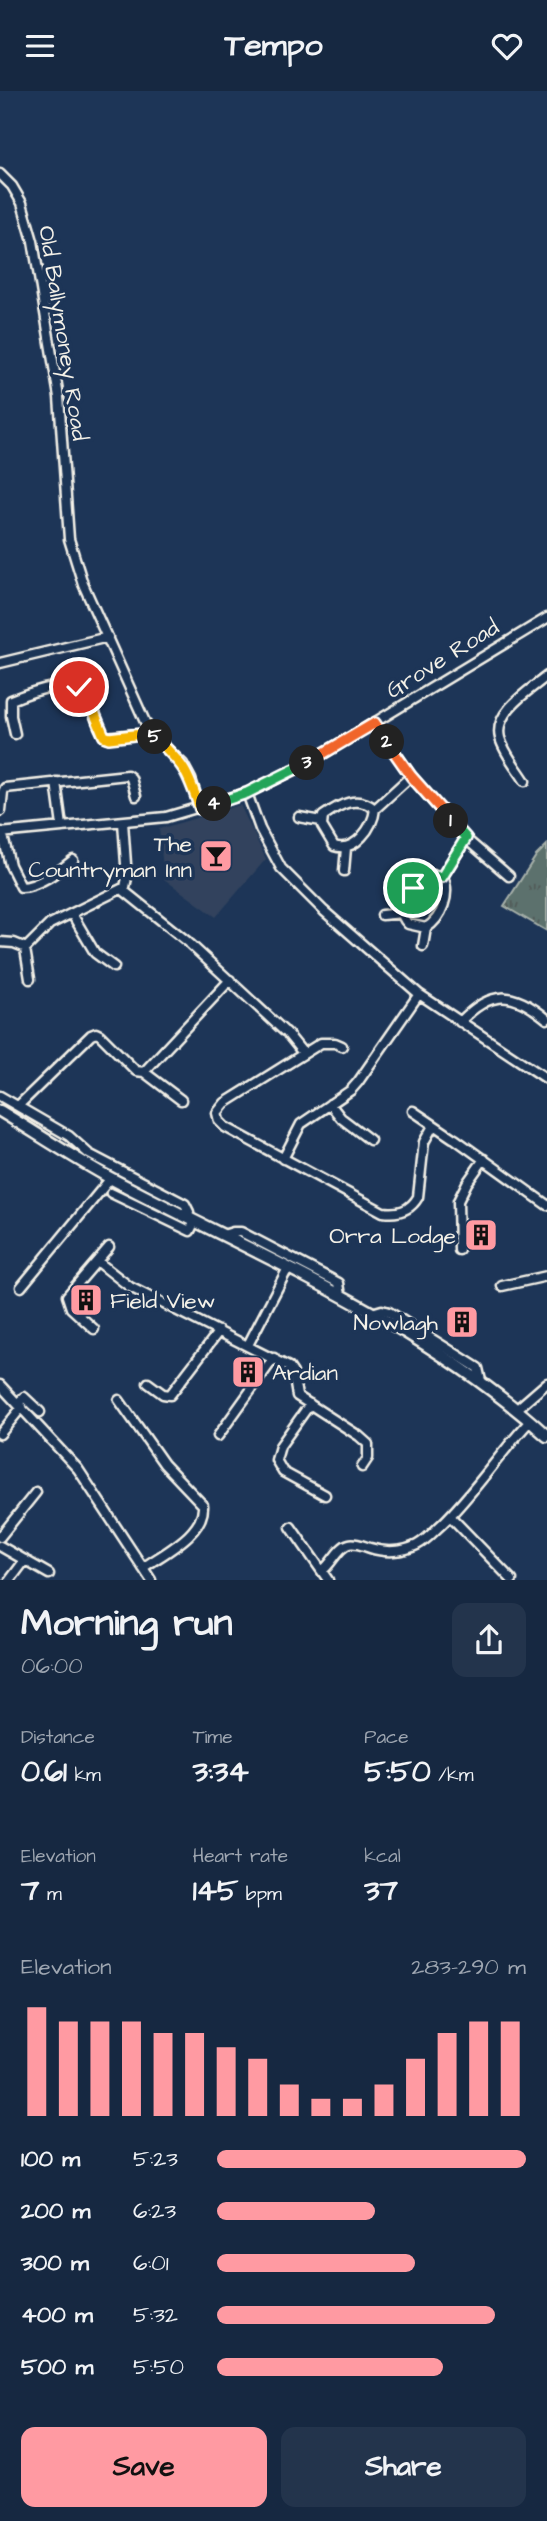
<!DOCTYPE html>
<meta charset="utf-8">
<style>
body{margin:0;font-family:"Architects Daughter",sans-serif;background:#23344c;color:#f1f3f6;height:100vh;display:flex;flex-direction:column;font-size:26px;white-space:nowrap}
*{box-sizing:border-box;margin:0}
p{font-size:23px;color:#9ea6b1}
.icon{flex:none;width:38px;height:38px;fill:none;stroke:currentColor;stroke-width:2;stroke-linecap:round;stroke-linejoin:round}
.map{position:relative;height:1489px;overflow:hidden}
.panel{display:flex;flex-direction:column;background:#162841;flex:1}
.panel>*{flex:none}
.pin{position:absolute;display:grid;place-items:center;width:60px;height:60px;color:#fff;margin:-30px;border:4px solid #fff;border-radius:50%;box-shadow:0 2px 7px #0007}
.km{position:absolute;width:35px;height:35px;margin:-18px;border-radius:50%;background:#222;color:#fff;font-size:19px;line-height:35px;text-align:center}
.round{display:grid;place-items:center;flex:none;width:74px;height:74px;border-radius:14px;background:#23344c}
.overview{display:flex;align-items:center;justify-content:space-between;height:119px;padding:0 21px}
h1{font-size:38px;font-weight:700;line-height:52px}
.stats{display:grid;grid-template-columns:repeat(3,1fr);gap:10px;height:119px;padding:7px 21px}
.stats div{display:grid;align-content:center}
.stats b{font-size:30px;font-weight:700}
.stats small{font-size:19px;font-weight:400}
.stats p{font-size:19px}
.chart{height:196px;padding:14px 21px}
.chart p{display:flex;justify-content:space-between}
.chart svg{width:100%;height:126px;margin-top:7px;stroke:#ff9aa2;stroke-width:6}
.button{display:flex;gap:14px;margin-top:auto;padding:14px 21px}
.button a{flex:1;height:80px;border-radius:14px;background:#ff9aa2;color:#111;font-size:28px;font-weight:700;line-height:80px;text-align:center}
.button a+a{background:#23344c;color:#f1f3f6}
ul{padding:0 21px;list-style:none;font-size:23px}
li{display:grid;grid-template-columns:112px 84px 1fr;align-items:center;height:52px}
li i{height:18px;border-radius:9px;background:#ff9aa2}
header{display:flex;justify-content:space-between;align-items:center;height:91px;padding:0 21px;background:#162841;font-size:32px;font-weight:700}
.map>svg:first-child{display:block}
</style>
<header><svg class="icon" aria-label="menu" viewBox="0 0 24 24"><path d="M4 6h16M4 12h16M4 18h16"/></svg>Tempo<svg class="icon" aria-label="heart" viewBox="0 0 24 24"><path d="M12 20l-8-8c-3-5 5-10 8-4 3-6 11-1 8 4z"/></svg></header>
<div class="map">
<svg width="547" height="1489" viewBox="0 0 547 1489">
<defs>
<pattern id="grass-tufts" width="24" height="20" patternUnits="userSpaceOnUse" patternTransform="scale(1.75)"><rect width="24" height="20" fill="#5b716d"/><path d="M3 7l-1-3M5 7V3M7 7l1-3M15 17l-1-3M17 17v-4M19 17l1-3" fill="none" stroke="#515a58"/></pattern>
</defs>
<rect width="100%" height="100%" fill="#1d3557"/>
<filter id="ink" filterUnits="userSpaceOnUse"><feTurbulence type="fractalNoise" baseFrequency=".0143" numOctaves="2"/><feDisplacementMap in="SourceGraphic" scale="14" xChannelSelector="R" yChannelSelector="G"/><feConvolveMatrix kernelMatrix="1 2 1 2 8 2 1 2 1" color-interpolation-filters="sRGB"/></filter>
<g filter="url(#ink)">
<path fill="#31435d" d="M240,714L266,768L216,826L164,788L159,738Z"/>
<path fill="url(#grass-tufts)" stroke="#a8b1aa" stroke-width="2" d="M547,754V840L504,815L536,765Z"/>
<g fill="none" stroke-linecap="round" stroke-linejoin="round">
<defs>
<path id="minor" d="M0,83L12,95L22,112L33,150L59,306L69,448L83,493L150,642L183,673L191,688L200,717
M0,572L108,546
M375,632L411,685L466,748L509,785
M15,643L11,625V609C28,602 78,583 88,605C94,618 96,635 105,646L150,642
M525,690C517,677 504,662 500,647C493,621 530,599 547,585
M56,691L62,735
M247,702L260,738L281,777L324,820L419,903L547,988
M375,718C357,703 339,714 323,725L322,735L334,755C355,762 373,736 375,718L411,685
M1,720L3,701L5,697L127,684L131,687L136,705
M299,726L321,730
M2,741L10,774L21,796C37,796 61,779 73,769
M0,742L166,726L247,702L301,676L547,527
M344,780L346,757
M435,784L443,786C451,803 442,827 426,837L408,833C389,814 415,787 435,784Z
M442,786L466,748
M123,799L188,851
M72,823L95,862L114,876
M382,824L402,822
M0,851L14,852L26,857
M190,853L284,940
M423,855L426,837
M30,888L25,858L50,833L125,796L127,787L123,731
M460,931C491,898 513,900 547,928
M286,941L303,962
M342,955L335,952H321L225,1012L217,1022L219,1030L225,1036L383,1121C398,1123 410,1120 418,1106L424,1051L433,1035
M144,981L230,889
M0,1005L69,1045L89,1063L185,1113L189,1121L188,1126
M330,1013L341,1027L370,1049
M18,1015L91,944L96,942L100,944L136,980L144,981L181,1009
M413,1020L453,1047
M455,1048L547,1114
M283,1068L301,1033L351,999L358,991L419,903
M111,1102L190,1140L195,1130
M223,1144L233,1141H241L339,1192L341,1205
M459,1159L458,1110L467,1092L484,1068
M97,1170L130,1196L289,1276L293,1282L297,1305L359,1345L368,1353V1367L362,1376
M502,1195L547,1185
M21,1196L111,1087
M372,1222L382,1219L389,1221L478,1277L481,1290
M94,1238L71,1217L67,1205L109,1156
M248,1254L288,1177
M148,1292L163,1303L170,1304L219,1240
M0,1294L78,1378L151,1489
M119,1309L164,1373L203,1414C205,1443 163,1462 143,1477
M18,1312L24,1306L40,1321
M310,1313L280,1355L276,1369L283,1381L325,1404
M517,1318L547,1292
M0,1343L22,1316
M218,1345L274,1267
M450,1425L512,1489
M291,1436L328,1489
M0,1446L36,1401
M0,1455L49,1483
M322,1480C332,1473 338,1456 349,1453C356,1451 363,1455 370,1457C385,1462 403,1461 417,1454C427,1449 434,1440 442,1433C475,1401 499,1363 530,1330
M10,1489L25,1469"/>
<path id="major" d="M0,1020C38,1043 75,1068 114,1089C262,1167 422,1231 547,1345"/>
</defs>
<use href="#minor" stroke="#f4f1e8" stroke-width="13"/>
<use href="#major" stroke="#f4f1e8" stroke-width="15"/>
<use href="#minor" stroke="#1d3557" stroke-width="8"/>
<use href="#major" stroke="#1d3557" stroke-width="10"/>
</g>
</g>
<g fill="none" stroke-linecap="round" stroke-linejoin="round" filter="url(#ink)">
<defs>
<path id="split-1" d="M413,797L427,785L442,786L466,747L451,730"/>
<path id="split-2" d="M387,651L411,685L451,730"/>
<path id="split-3" d="M307,672L375,632L387,651"/>
<path id="split-4" d="M214,713L247,702L307,672"/>
<path id="split-5" d="M155,646C184,675 187,678 200,718L214,713"/>
<path id="split-6" d="M79,596L87,604L104,645L109,647L150,642L155,646"/>
</defs>
<use href="#split-1" stroke="#fff" stroke-width="14"/>
<use href="#split-2" stroke="#fff" stroke-width="14"/>
<use href="#split-3" stroke="#fff" stroke-width="14"/>
<use href="#split-4" stroke="#fff" stroke-width="14"/>
<use href="#split-5" stroke="#fff" stroke-width="14"/>
<use href="#split-6" stroke="#fff" stroke-width="14"/>
<use href="#split-1" stroke="#22a559" stroke-width="9"/>
<use href="#split-2" stroke="#f0652b" stroke-width="9"/>
<use href="#split-3" stroke="#f0652b" stroke-width="9"/>
<use href="#split-4" stroke="#22a559" stroke-width="9"/>
<use href="#split-5" stroke="#f5b400" stroke-width="9"/>
<use href="#split-6" stroke="#f5b400" stroke-width="9"/>
</g>
<defs>
<symbol id="bar-square" viewBox="-11 -11 22 22"><rect x="-9" y="-9" width="18" height="18" rx="4" fill="#ff9aa2" stroke="#1d3557"/><path d="M-6-5H6L.8 .8V4.5H3.5V6h-7V4.5H-.8V.8Z" fill="#111"/></symbol>
<symbol id="building-square" viewBox="-11 -11 22 22"><rect x="-9" y="-9" width="18" height="18" rx="4" fill="#ff9aa2" stroke="#1d3557"/><path d="M-4-6H4V6H1V3H-1V6H-4ZM-2.5-4.3h1.7v1.8h-1.7ZM.8-4.3h1.7v1.8H.8ZM-2.5-1h1.7V.8h-1.7ZM.8-1h1.7V.8H.8Z" fill="#111"/></symbol>
</defs>
<g fill-rule="evenodd">
<use href="#bar-square" x="197" y="746" width="38" height="38"/>
<use href="#building-square" x="462" y="1125" width="38" height="38"/>
<use href="#building-square" x="67" y="1190" width="38" height="38"/>
<use href="#building-square" x="443" y="1212" width="38" height="38"/>
<use href="#building-square" x="229" y="1262" width="38" height="38"/>
</g>
<g text-anchor="middle" stroke-width="7" stroke-linejoin="round" paint-order="stroke">
<g font-size="23" fill="#f4f1e8" stroke="#1d3557">
<text transform="translate(64 242) rotate(81)" y="8">Old Ballymoney Road</text>
<text transform="translate(442 567) rotate(-32)" y="8">Grove Road</text>
</g>
<g font-size="23" fill="#f4f1e8" stroke="#1d3557" text-anchor="end">
<text x="192" y="760">The<tspan x="192" dy="26">Countryman Inn</tspan></text>
<text x="456" y="1152">Orra Lodge</text>
<text x="110" y="1217" text-anchor="start">Field View</text>
<text x="438" y="1239">Nowlagh</text>
<text x="272" y="1289" text-anchor="start">Ardian</text>
</g>
</g>
</svg>
<div class="pin" style="left:413px;top:797px;background:#1e9e55"><svg class="icon" aria-label="arrive" viewBox="0 0 24 24"><path d="M6 21V4h12l-3 4 3 4H6"/></svg></div>
<div class="pin" style="left:79px;top:596px;background:#d93025"><svg class="icon" aria-label="check" viewBox="0 0 24 24"><path d="M5 12l5 5 9-10"/></svg></div>
<b class="km" style="left:451px;top:730px">1</b>
<b class="km" style="left:387px;top:651px">2</b>
<b class="km" style="left:307px;top:672px">3</b>
<b class="km" style="left:214px;top:713px">4</b>
<b class="km" style="left:155px;top:646px">5</b>
</div>
<section class="panel">
<div class="overview"><div><h1>Morning run</h1><p>06:00</p></div><a class="round"><svg class="icon" aria-label="share" viewBox="0 0 24 24"><path d="M12 15V3M7 8l5-5 5 5M5 13v7h14v-7"/></svg></a></div>
<div class="stats">
<div><p>Distance</p><b>0.61<small> km</small></b></div>
<div><p>Time</p><b>3:34</b></div>
<div><p>Pace</p><b>5:50<small> /km</small></b></div>
</div>
<div class="stats">
<div><p>Elevation</p><b>7<small> m</small></b></div>
<div><p>Heart rate</p><b>145<small> bpm</small></b></div>
<div><p>kcal</p><b>37</b></div>
</div>
<div class="chart"><p><span>Elevation</span>283–290 m</p>
<svg viewBox="0 0 160 44" preserveAspectRatio="none"><path d="M5 44V6M15 44V11M25 44V11M35 44V11M45 44V15M55 44V15M65 44V20M75 44V24M85 44V33M95 44V38M105 44V38M115 44V33M125 44V24M135 44V15M145 44V11M155 44V11"/></svg>
</div>
<ul>
<li><b>100 m</b>5:23<i style="width:100%"></i></li>
<li><b>200 m</b>6:23<i style="width:51%"></i></li>
<li><b>300 m</b>6:01<i style="width:64%"></i></li>
<li><b>400 m</b>5:32<i style="width:90%"></i></li>
<li><b>500 m</b>5:50<i style="width:73%"></i></li>
</ul>
<div class="button"><a>Save</a><a>Share</a></div>
</section>
